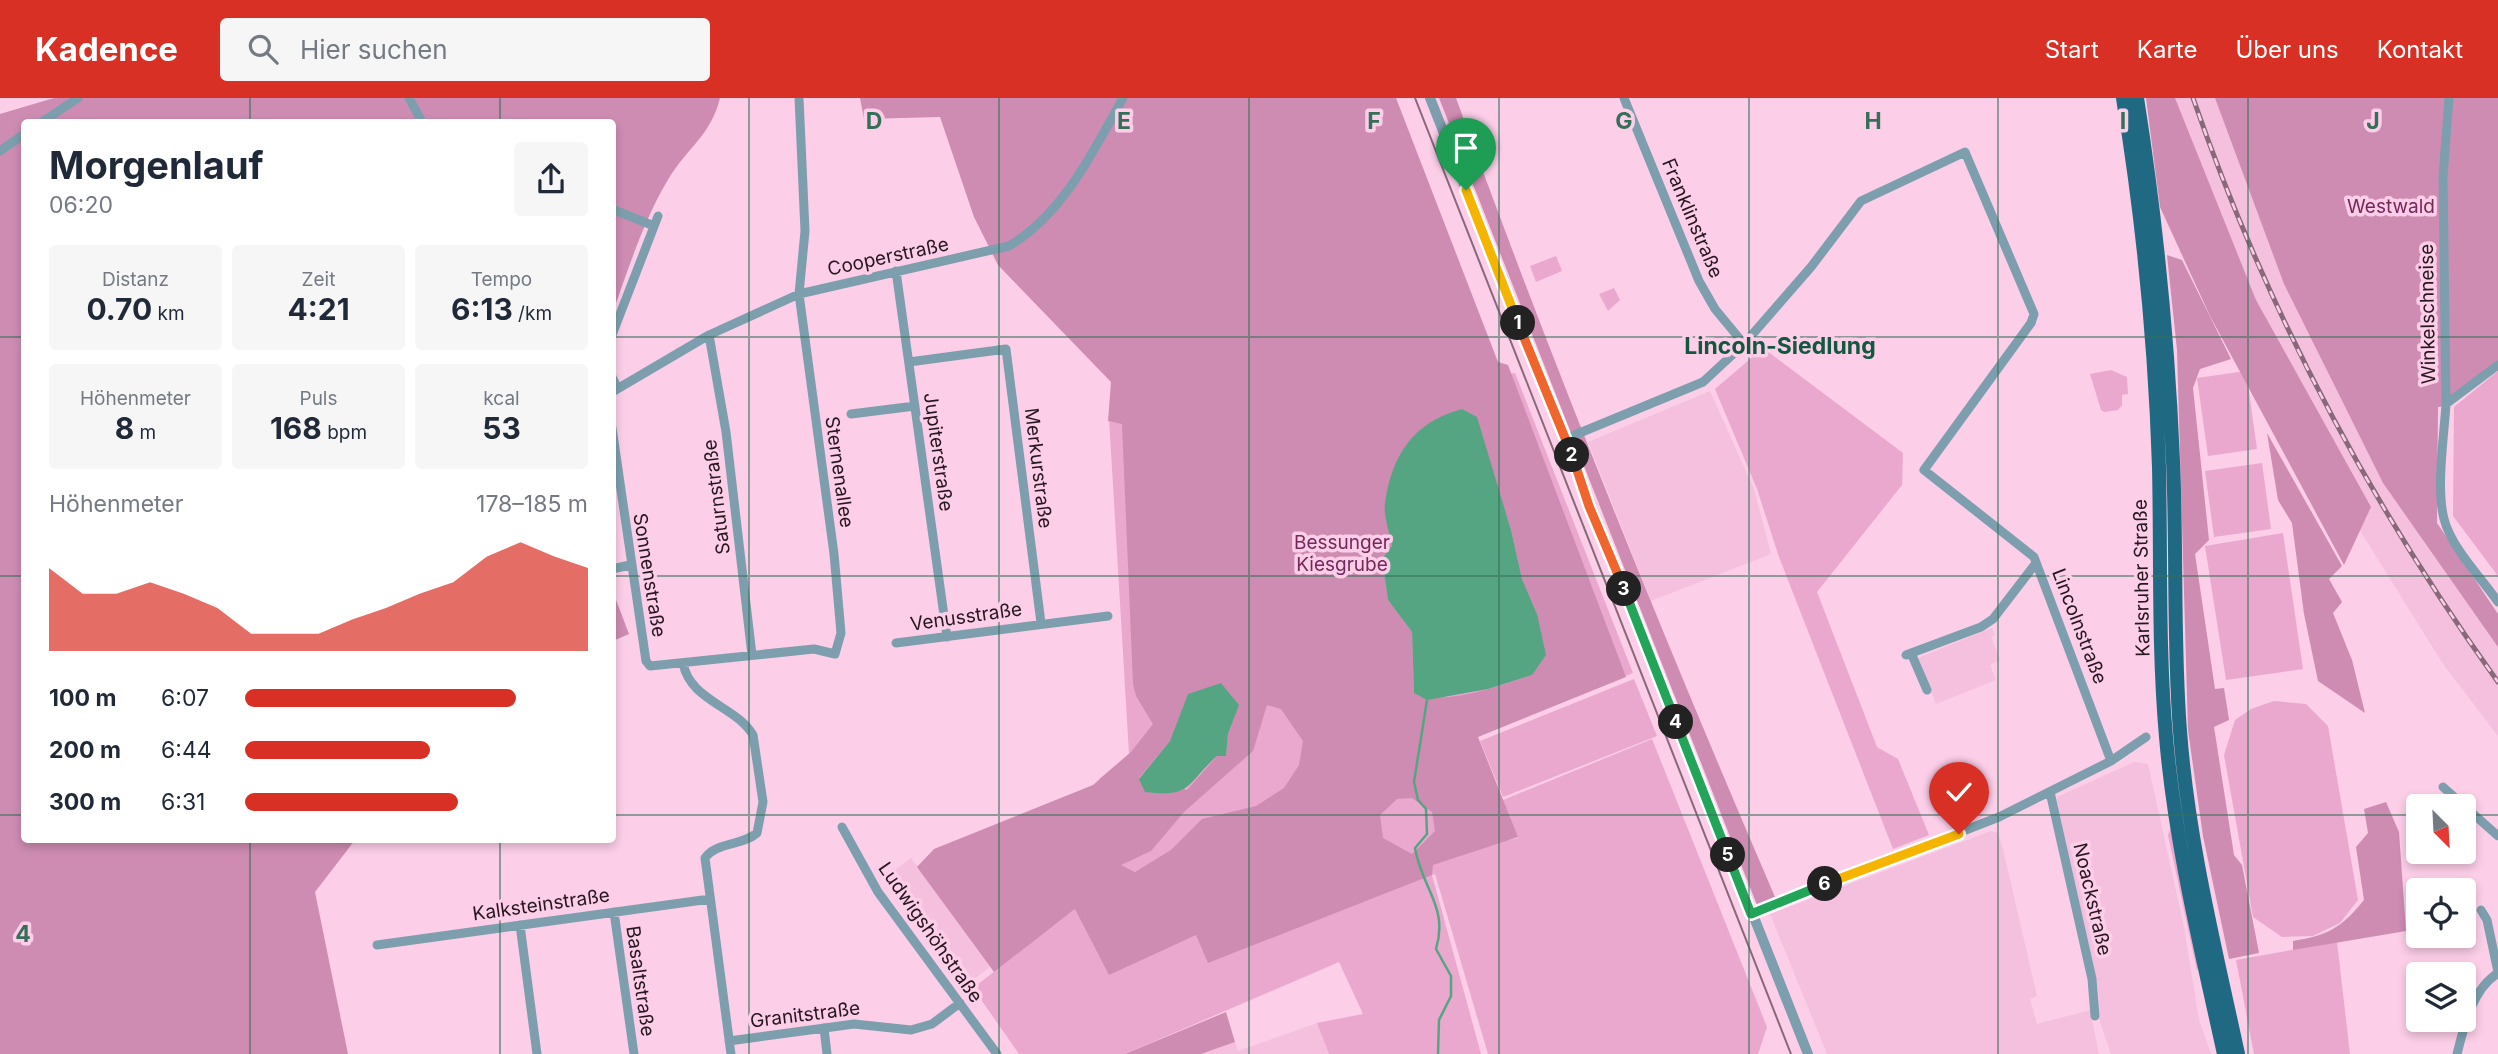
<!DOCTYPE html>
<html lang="de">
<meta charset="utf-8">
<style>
body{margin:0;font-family:Inter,sans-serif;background:#f6f6f7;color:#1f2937;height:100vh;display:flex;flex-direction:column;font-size:26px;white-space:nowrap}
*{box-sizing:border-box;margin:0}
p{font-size:23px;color:#747a83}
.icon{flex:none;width:38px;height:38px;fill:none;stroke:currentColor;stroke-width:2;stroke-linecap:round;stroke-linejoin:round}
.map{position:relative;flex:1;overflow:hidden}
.drawer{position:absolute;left:21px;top:21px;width:595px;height:724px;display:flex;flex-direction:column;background:#fff;border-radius:7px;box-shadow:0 4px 10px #0003}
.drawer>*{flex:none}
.needle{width:46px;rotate:156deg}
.fabs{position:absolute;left:2406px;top:696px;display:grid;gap:14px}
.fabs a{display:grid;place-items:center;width:70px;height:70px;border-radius:7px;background:#fff;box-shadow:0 4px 10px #0003;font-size:35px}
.pin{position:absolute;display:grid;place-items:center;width:60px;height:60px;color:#fff;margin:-72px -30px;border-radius:50% 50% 50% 0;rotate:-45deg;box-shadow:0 0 7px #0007}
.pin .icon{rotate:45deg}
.km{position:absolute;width:35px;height:35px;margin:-18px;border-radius:50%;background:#222;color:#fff;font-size:19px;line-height:35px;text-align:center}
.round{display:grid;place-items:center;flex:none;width:74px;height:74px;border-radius:7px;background:#f6f6f7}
.head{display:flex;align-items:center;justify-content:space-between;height:119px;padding:0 28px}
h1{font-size:38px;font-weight:700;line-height:52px}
.metrics{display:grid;grid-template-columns:repeat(3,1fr);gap:10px;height:119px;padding:7px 28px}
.metrics div{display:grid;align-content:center;border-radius:7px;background:#f6f6f7;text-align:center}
.metrics b{font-size:30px;font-weight:700}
.metrics small{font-size:19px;font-weight:400}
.metrics p{font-size:19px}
.chart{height:196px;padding:14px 28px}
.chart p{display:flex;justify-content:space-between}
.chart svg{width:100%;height:126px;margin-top:7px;fill:#d93025;opacity:.7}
ul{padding:0 28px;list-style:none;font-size:23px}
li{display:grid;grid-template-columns:112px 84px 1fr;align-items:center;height:52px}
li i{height:18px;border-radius:9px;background:#d93025}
header{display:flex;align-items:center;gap:42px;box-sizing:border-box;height:98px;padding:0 35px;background:#d93025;color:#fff}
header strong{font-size:33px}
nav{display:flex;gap:38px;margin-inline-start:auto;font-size:24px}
.search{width:490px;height:63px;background:#f6f6f7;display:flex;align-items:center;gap:18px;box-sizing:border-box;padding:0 24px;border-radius:7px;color:#747a83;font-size:26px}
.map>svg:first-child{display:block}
</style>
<header>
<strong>Kadence</strong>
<div class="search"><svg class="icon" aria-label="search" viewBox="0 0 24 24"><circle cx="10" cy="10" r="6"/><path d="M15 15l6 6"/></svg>Hier suchen</div>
<nav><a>Start</a><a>Karte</a><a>Über uns</a><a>Kontakt</a></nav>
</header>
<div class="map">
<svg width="2498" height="956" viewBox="0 0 2498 956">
<rect width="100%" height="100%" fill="#fccee8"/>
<path fill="#f5c0dd" d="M2166,0H2231L2437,425L2498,516V638L2443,566L2315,360L2212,137L2180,156Z
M1710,293L1754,391L1771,456L1651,503L1588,344Z
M1992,530L1995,537L1991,539L2000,562L1990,567L1996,582L1936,606L1918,560Z
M2134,664L2148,666L2184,829L2199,922L2211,956H2111L2100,924L2098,891L2057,703V699Z
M1991,733L1998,735L2003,751L2037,898L2030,901L2037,926L2090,912L2099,956H1827L1770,816Z
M911,760L990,869L969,885L890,776Z
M1317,925L1329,956H1201L1235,944L1238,953Z"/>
<path fill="#eaa8ce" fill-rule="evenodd" d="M1556,158L1562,173L1536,184L1530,168Z
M1614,190L1620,202L1608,213L1599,196Z
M1763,250L1903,355L1902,387L1817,494L1877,649L1898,661L1929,737L1893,751L1779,459L1757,391L1715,291Z
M2111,272L2127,279L2128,296L2122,297V307L2118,312L2104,314L2101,312L2090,276Z
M2246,273L2257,351L2208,358L2197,280Z
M2498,273V478L2453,418L2454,309Z
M1515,275L1633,575L1475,639L1515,733L1503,702L1652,641L1767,929L1758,956H1488L1435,776L1432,777L1481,956H1329L1317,925L1363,916L1339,864L1125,956H1019L973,890L1075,811L1141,770L1135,774L1120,767L1136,759L1099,681L1129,656L1109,320ZM1516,735L1518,740L1432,759Z
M2262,365L2271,431L2214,439L2205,373Z
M2283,435L2303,571L2226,582L2205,448Z
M1634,581L1657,638L1503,699L1480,643Z
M2274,603L2306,606L2328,628L2358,802L2340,825L2313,838L2282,839L2253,819L2224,657L2235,622L2251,611Z
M2172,727L2198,869L2197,873L2168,737Z
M2337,844L2350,956H2254L2236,862Z"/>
<path fill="#ce8cb2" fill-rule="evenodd" d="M54,0H720C711,37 688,49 669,80C644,121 629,169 613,214L612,24H24V742H355L315,794L348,956H0V16Z
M860,0H1396L1498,264L1508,267L1626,579L1478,639L1518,739L1433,767L1432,777L1208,865L1196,837L1109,877L1075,811L994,874L917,769L934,751L1093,687L1131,654L1153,626L1136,598L1133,586L1122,326L1108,323L1111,284L998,167L974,119L940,19L864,21ZM1476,319L1511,432L1522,481L1537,516L1532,577C1502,587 1443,609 1414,595L1412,534L1388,502L1382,461L1392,449L1390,429ZM1239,606L1228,636L1226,658H1217L1187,692L1139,680L1170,643ZM1267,607L1281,611L1303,643L1299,667L1284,690L1256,708L1202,721L1171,752L1135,774L1121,767L1151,753L1184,714L1253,653ZM1412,700L1432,714L1435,733L1412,756L1383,740L1380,717L1397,701Z
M1439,0H1456C1554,270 1661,534 1775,799L1757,807Z
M2146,0H2175L2256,202L2371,409L2344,467L2210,218L2160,109Z
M2215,0H2498V265L2448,308L2438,309L2437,425L2498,516V549L2383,385L2284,186Z
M2167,157L2182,162L2231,261L2200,271L2193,290L2209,442L2195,456L2215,591L2224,590L2229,622L2214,629L2234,757L2242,767L2259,855L2229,861L2203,738L2188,632L2177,252Z
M2267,335L2342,468L2329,481L2342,504L2333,515L2352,562L2365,615L2318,583L2304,516L2292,425L2278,402Z
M613,494L629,536L613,543H612Z
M2386,704L2399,734L2406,833L2293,852V843C2329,837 2341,830 2364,802L2356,749L2368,735L2364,711Z
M1226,914L1235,944L1201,956H1125Z"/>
<path fill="#55a583" d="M1462,311L1477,319L1511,432L1522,481L1537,516L1546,557L1532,577L1488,591L1427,602L1414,595L1412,534L1388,502L1382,461L1392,448C1390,435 1383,418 1385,405C1392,356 1414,324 1462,311Z
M1221,585L1239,607L1228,636L1226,658H1217C1186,686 1192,700 1145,694L1139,681L1170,643L1188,596Z"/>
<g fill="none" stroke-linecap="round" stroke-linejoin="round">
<path stroke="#55a583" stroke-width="2.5" d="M1427,602L1414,684L1418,702L1426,711L1427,736L1415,750C1421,789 1449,809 1436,851L1451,878V898L1439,922L1438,956"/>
<path stroke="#7d9fad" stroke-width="9" d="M409,0L422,24
M1624,0L1699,183L1715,211L1744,246
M42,24L78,0
M0,53L24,36
M612,111L654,128
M896,173L947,539
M612,237L658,118
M709,237L726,334L752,557
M909,264L1006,251L1041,525
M2498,267L2446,306C2444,339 2436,390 2444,421C2452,451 2481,479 2498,504
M612,279L617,289
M612,294L709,237L799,196L1009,148C1063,116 1093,54 1123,0
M2446,306L2443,78L2449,0
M851,316L915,308
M612,330L646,563L650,568L814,551L835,556L841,535L834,456L799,196L805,133L799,0
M1565,341L1703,284L1744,246L1811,169L1861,103L1965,54L2034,216L2031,225L1924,372L2034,459L2111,663
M612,471L630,467
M896,545L1108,518
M1911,555L1927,592
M1906,557L1981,529L1993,521L2036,465
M683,565C690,603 736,608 753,637L763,704L757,735C742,748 716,744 705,760L731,956
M2443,689L2498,738
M2050,694L2092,881L2095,918
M842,729L878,794L997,956
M2481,812L2487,822L2498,874
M614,814L634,956
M1751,816L1999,719L2111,663L2146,639
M520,827L537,956
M377,847L710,801
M824,930L827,956
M729,943L854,926L911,932L932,926L960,905
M2457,956C2464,929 2472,891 2498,875"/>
<path stroke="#7d9fad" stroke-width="10" d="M1430,0L1808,956"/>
<path stroke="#1f6a82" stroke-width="14" d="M2123,0C2143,122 2155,245 2159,369C2161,459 2158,549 2166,639C2175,746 2201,851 2224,956
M2137,0C2156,120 2168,242 2173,363C2177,453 2173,543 2180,633C2188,742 2215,849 2238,956"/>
<path stroke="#87697a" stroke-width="2" d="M1415,0L1791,956"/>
<defs>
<path id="rail" d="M2193,0C2266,211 2368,403 2498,584"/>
</defs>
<use href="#rail" stroke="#87697a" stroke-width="5"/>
<use href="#rail" stroke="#fccee8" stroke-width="2.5" stroke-dasharray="8" stroke-linecap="butt"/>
</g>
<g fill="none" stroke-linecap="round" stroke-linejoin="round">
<defs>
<path id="split-1" d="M1466,92L1518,225"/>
<path id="split-2" d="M1518,225L1572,357"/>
<path id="split-3" d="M1572,357L1589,408L1624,491"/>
<path id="split-4" d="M1624,491L1676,624"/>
<path id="split-5" d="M1676,624L1728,757"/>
<path id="split-6" d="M1728,757L1751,816L1825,786"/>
<path id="split-7" d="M1825,786L1959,736"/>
</defs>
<use href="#split-1" stroke="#fff" stroke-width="14"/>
<use href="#split-2" stroke="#fff" stroke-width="14"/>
<use href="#split-3" stroke="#fff" stroke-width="14"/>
<use href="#split-4" stroke="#fff" stroke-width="14"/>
<use href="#split-5" stroke="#fff" stroke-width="14"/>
<use href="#split-6" stroke="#fff" stroke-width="14"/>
<use href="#split-7" stroke="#fff" stroke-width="14"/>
<use href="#split-1" stroke="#f5b400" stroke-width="9"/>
<use href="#split-2" stroke="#f0652b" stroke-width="9"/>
<use href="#split-3" stroke="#f0652b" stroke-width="9"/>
<use href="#split-4" stroke="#22a559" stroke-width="9"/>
<use href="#split-5" stroke="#22a559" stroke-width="9"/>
<use href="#split-6" stroke="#22a559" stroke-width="9"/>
<use href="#split-7" stroke="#f5b400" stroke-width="9"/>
</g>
<path fill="none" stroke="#366f57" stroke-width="2" stroke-opacity="0.55" d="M250,0V24M500,0V24M749,0V956M999,0V956M1249,0V956M1499,0V956M1749,0V956M1998,0V956M2248,0V956M0,239H24M612,239H2498M0,478H24M612,478H2498M0,717H24M612,717H2418M2464,717H2498M250,742V956M500,742V956"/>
<g text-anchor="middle" stroke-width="7" stroke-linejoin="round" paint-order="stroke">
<g font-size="19" fill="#77285b" stroke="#fccee8">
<text x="2391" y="115">Westwald</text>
<text x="1342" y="451">Bessunger<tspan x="1342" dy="22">Kiesgrube</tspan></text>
</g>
<g font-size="19" fill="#26161f" stroke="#fccee8">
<text transform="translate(1693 120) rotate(67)" y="7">Franklinstraße</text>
<text transform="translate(888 158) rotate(-12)" y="7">Cooperstraße</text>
<text transform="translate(2427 216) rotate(-91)" y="7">Winkelschneise</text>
<text transform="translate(939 354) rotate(82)" y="7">Jupiterstraße</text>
<text transform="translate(1039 370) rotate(83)" y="7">Merkurstraße</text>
<text transform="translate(840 374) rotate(82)" y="7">Sternenallee</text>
<text transform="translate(716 399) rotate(-97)" y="7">Saturnstraße</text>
<text transform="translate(650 477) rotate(81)" y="7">Sonnenstraße</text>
<text transform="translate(2141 480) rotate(-91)" y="7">Karlsruher Straße</text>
<text transform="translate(966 518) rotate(-8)" y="7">Venusstraße</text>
<text transform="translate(2080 528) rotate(69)" y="7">Lincolnstraße</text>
<text transform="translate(2093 801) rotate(77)" y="7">Noackstraße</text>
<text transform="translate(541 806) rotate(-8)" y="7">Kalksteinstraße</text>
<text transform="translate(931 834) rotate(55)" y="7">Ludwigshöhstraße</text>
<text transform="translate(641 883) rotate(82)" y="7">Basaltstraße</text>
<text transform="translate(805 916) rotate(-7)" y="7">Granitstraße</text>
</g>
<g font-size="23" font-weight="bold" fill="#11583f" stroke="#fccee8">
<text x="1780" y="256">Lincoln-Siedlung</text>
</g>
</g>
<g font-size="23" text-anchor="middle" font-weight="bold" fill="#366f57" stroke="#fccee8" stroke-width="7" stroke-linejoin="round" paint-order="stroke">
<text x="874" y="31">D</text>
<text x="1124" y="31">E</text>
<text x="1374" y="31">F</text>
<text x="1624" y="31">G</text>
<text x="1873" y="31">H</text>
<text x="2123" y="31">I</text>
<text x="2373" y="31">J</text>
<text x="23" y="844">4</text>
</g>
</svg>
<div class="fabs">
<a><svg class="needle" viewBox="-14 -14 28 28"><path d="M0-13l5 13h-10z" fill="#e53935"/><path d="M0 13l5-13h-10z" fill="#747a83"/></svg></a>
<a><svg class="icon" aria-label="locate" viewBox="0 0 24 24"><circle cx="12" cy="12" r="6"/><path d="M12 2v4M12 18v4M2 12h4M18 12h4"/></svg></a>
<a><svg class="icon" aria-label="layers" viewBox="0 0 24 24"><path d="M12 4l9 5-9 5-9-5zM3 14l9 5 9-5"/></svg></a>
</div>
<div class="pin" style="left:1466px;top:92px;background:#1e9e55"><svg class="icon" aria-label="arrive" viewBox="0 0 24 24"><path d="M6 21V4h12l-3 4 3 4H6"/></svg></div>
<div class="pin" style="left:1959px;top:736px;background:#d93025"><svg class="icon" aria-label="check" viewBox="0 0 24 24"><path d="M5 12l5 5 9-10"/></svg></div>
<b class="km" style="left:1518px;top:225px">1</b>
<b class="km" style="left:1572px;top:357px">2</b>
<b class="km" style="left:1624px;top:491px">3</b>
<b class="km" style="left:1676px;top:624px">4</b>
<b class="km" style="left:1728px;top:757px">5</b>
<b class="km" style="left:1825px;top:786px">6</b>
<section class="drawer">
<div class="head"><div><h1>Morgenlauf</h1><p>06:20</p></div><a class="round"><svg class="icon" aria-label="share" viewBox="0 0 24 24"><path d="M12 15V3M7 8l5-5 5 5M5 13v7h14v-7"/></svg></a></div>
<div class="metrics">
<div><p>Distanz</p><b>0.70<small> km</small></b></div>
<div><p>Zeit</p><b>4:21</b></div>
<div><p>Tempo</p><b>6:13<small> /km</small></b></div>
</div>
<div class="metrics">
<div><p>Höhenmeter</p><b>8<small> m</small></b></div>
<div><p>Puls</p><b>168<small> bpm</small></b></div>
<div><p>kcal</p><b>53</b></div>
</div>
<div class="chart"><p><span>Höhenmeter</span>178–185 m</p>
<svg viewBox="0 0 160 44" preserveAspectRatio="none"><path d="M0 44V15L10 24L20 24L30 20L40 24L50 29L60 38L70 38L80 38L90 33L100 29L110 24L120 20L130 11L140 6L150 11L160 15V44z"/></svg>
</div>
<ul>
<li><b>100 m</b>6:07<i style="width:79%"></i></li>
<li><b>200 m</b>6:44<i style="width:54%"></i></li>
<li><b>300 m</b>6:31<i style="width:62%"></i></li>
</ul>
</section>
</div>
